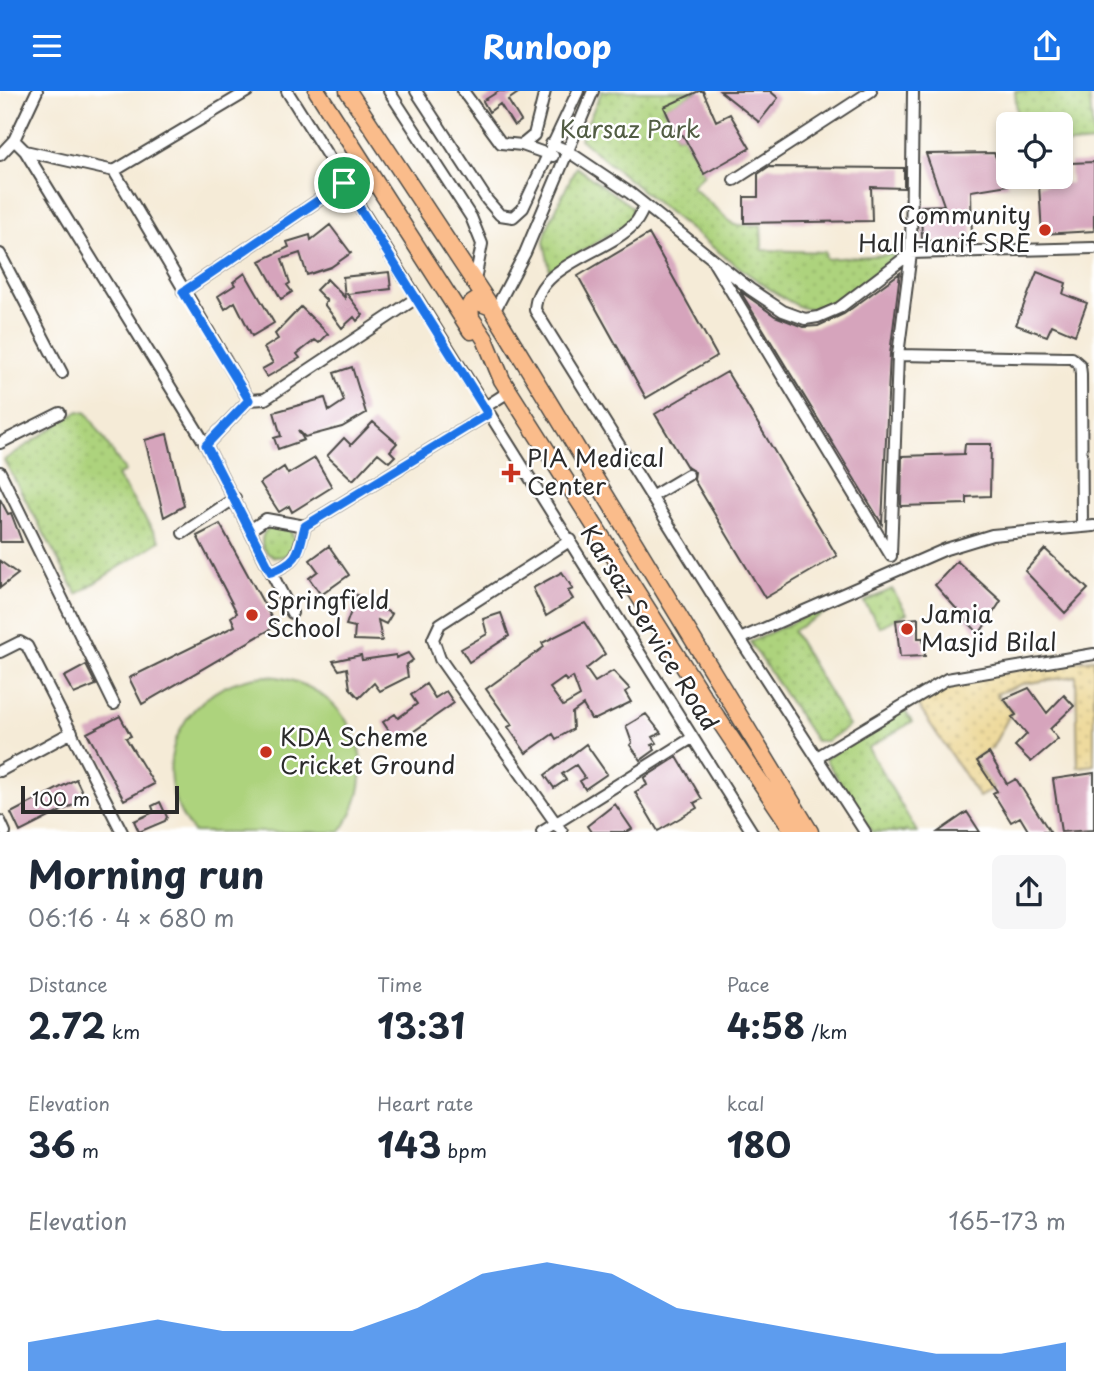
<!DOCTYPE html>
<meta charset="utf-8">
<style>
body{margin:0;font-family:"Playpen Sans",sans-serif;background:#f6f6f7;color:#1f2937;height:100vh;display:flex;flex-direction:column;font-size:26px;white-space:nowrap}
*{box-sizing:border-box;margin:0}
p{font-size:23px;color:#747a83}
.icon{flex:none;width:38px;height:38px;fill:none;stroke:currentColor;stroke-width:2;stroke-linecap:round;stroke-linejoin:round}
.map{position:relative;height:741px;overflow:hidden}
.side{display:flex;flex-direction:column;background:#fff;flex:1}
.side>*{flex:none}
.fabs{position:absolute;left:996px;top:21px;display:grid;gap:14px}
.fabs a{display:grid;place-items:center;width:77px;height:77px;border-radius:10px;background:#fff;box-shadow:0 4px 10px #0003;font-size:35px}
.scale{position:absolute;left:21px;bottom:18px;width:158px;box-sizing:border-box;padding-left:7px;border:4px solid #2b2b2b;border-top:0;font-size:19px;line-height:24px;white-space:nowrap;color:#2b2b2b;-webkit-text-stroke:5px #fff;paint-order:stroke}
.pin{position:absolute;display:grid;place-items:center;width:60px;height:60px;color:#fff;margin:-30px;border:4px solid #fff;border-radius:50%;box-shadow:0 2px 7px #0007}
.round{display:grid;place-items:center;flex:none;width:74px;height:74px;border-radius:10px;background:#f6f6f7}
.summary{display:flex;align-items:center;justify-content:space-between;height:119px;padding:0 28px}
h1{font-size:38px;font-weight:700;line-height:52px}
.metrics{display:grid;grid-template-columns:repeat(3,1fr);gap:10px;height:119px;padding:7px 28px}
.metrics div{display:grid;align-content:center}
.metrics b{font-size:35px;font-weight:700}
.metrics small{font-size:19px;font-weight:400}
.metrics p{font-size:19px}
.chart{height:196px;padding:14px 28px}
.chart p{display:flex;justify-content:space-between}
.chart svg{width:100%;height:126px;margin-top:7px;fill:#1a73e8;opacity:.7}
header{display:flex;justify-content:space-between;align-items:center;height:91px;padding:0 28px;background:#1a73e8;color:#fff;font-size:32px;font-weight:700}
.map>svg:first-child{display:block}
</style>
<header><svg class="icon" aria-label="menu" viewBox="0 0 24 24"><path d="M4 6h16M4 12h16M4 18h16"/></svg>Runloop<svg class="icon" aria-label="share" viewBox="0 0 24 24"><path d="M12 15V3M7 8l5-5 5 5M5 13v7h14v-7"/></svg></header>
<div class="map">
<svg width="1094" height="741" viewBox="0 0 1094 741">
<defs>
<pattern id="grass-dots" width="8" height="8" patternUnits="userSpaceOnUse" patternTransform="scale(1.75)"><rect width="8" height="8" fill="#add37d"/><path d="M2 2h.1M6 6h.1" fill="none" stroke="#95b56c" stroke-width="1.8" stroke-linecap="round"/></pattern>
<pattern id="sand-dots" width="8" height="8" patternUnits="userSpaceOnUse" patternTransform="scale(1.75)"><rect width="8" height="8" fill="#eeda9e"/><path d="M2 2h.1M6 6h.1" fill="none" stroke="#cb8" stroke-width="1.8" stroke-linecap="round"/></pattern>
</defs>
<rect width="100%" height="100%" fill="#fff"/>
<filter id="ink" filterUnits="userSpaceOnUse"><feTurbulence type="fractalNoise" baseFrequency=".0143" numOctaves="2"/><feDisplacementMap in="SourceGraphic" scale="14" xChannelSelector="R" yChannelSelector="G"/><feConvolveMatrix kernelMatrix="1 2 1 2 8 2 1 2 1" color-interpolation-filters="sRGB"/></filter>
<filter id="wash" filterUnits="userSpaceOnUse"><feTurbulence type="fractalNoise" baseFrequency=".00686" numOctaves="4" result="noise"/><feDisplacementMap in="SourceGraphic" scale="28" xChannelSelector="R" yChannelSelector="G"/><feGaussianBlur stdDeviation="1.57" result="paint"/><feColorMatrix in="noise" values="0 0 0 0 0 0 0 0 0 0 0 0 0 0 0 0 0 1.4 0 .05"/><feComposite in="paint" operator="in"/></filter>
<g filter="url(#wash)">
<rect width="100%" height="100%" fill="#f5ebd7"/>
<path fill="url(#grass-dots)" stroke="#6c7f54" stroke-width="2" d="M602,0H699L664,17L677,45L683,44L704,83L691,95L734,134H761L762,159L825,161L826,168L900,163C879,177 833,218 809,218C780,218 613,75 580,48Z
M1015,0H1089L1094,51L1061,54L1060,33H1018Z
M576,76L632,116V129L550,180L544,151L547,137Z
M79,320L87,322L125,380L117,385L160,450L77,503L4,369Z
M262 450a16 16 0 1 1 32 0a16 16 0 1 1-32 0Z
M892,498L907,522L880,536L864,511Z
M821,518L824,522L793,540L849,635L827,650H816L750,551Z
M904,618L912,631L868,657L917,741H872L825,668Z"/>
<path fill="url(#sand-dots)" stroke="#8c8264" stroke-width="2" d="M1094,568V674L1078,676L1076,585L1022,593L996,603L1012,620L992,657L973,668L993,698L979,706L917,613L948,593L1010,580Z"/>
<path fill="#add37d" stroke="#6c7f54" stroke-width="2" d="M268,585C349,592 389,675 340,741H193C140,674 186,589 268,585Z"/>
<g id="blocks">
<path fill="#d6a4bc" fill-rule="evenodd" d="M499,0H521L508,9L521,30L514,35L500,13L489,21L483,10Z
M699,0H703L716,30L730,23L750,57L704,83L683,44L677,45L664,16Z
M720,0H770L778,7L759,31Z
M994,62L1008,94L971,100L972,149L922,150L921,115L944,114L926,63Z
M1094,71V140L1042,143L1039,94L1071,92L1070,72Z
M768,76L904,77V97L871,96L872,130L744,132V106H758V83Z
M330,134L351,162L331,176L307,184L300,162L282,168L290,192L287,194L292,201L281,208L260,170L289,156L287,151L310,144L311,149Z
M649,143L717,265L646,307L578,185Z
M389,181L391,198L347,203L363,224L357,230L354,226L342,237L324,213L327,210L316,199L327,188L345,207L343,186Z
M1037,181L1066,192L1063,203L1087,212L1075,244L1052,234L1047,245L1016,234Z
M245,182L274,232L252,245L235,211L225,218L218,205L235,194L233,191Z
M900,182L890,263L882,433L740,200L775,225L803,236L818,235L844,223Z
M301,216L328,243L319,252L315,249L297,263L300,267L267,286L262,278L273,272L264,257L278,248L275,243Z
M352,276L366,322L342,336L305,346L298,339L304,349L278,358L274,347L281,345L274,321L325,307L329,320L344,310L334,282Z
M727,281L837,465L765,507L694,389L695,381L687,376L655,323Z
M373,331L397,352L390,360L395,365L389,371L378,362L353,389L327,365L344,347L351,354Z
M167,343L184,415L164,426L145,349Z
M965,353H991L990,405L967,406V413L901,415L902,365L964,363Z
M315,367L332,396L292,421L289,415L279,421L260,392L284,376L288,383Z
M0,408L8,423L11,422L22,451H0Z
M220,433L276,535L142,613L129,587L235,535L231,526L237,522L197,445Z
M329,455L349,484L321,504L309,487L318,480L310,469Z
M1045,458L1088,498L1065,522L1025,480Z
M0,470L18,483L0,497Z
M957,470L1001,510L979,543L935,494Z
M562,481L573,498L568,500L573,508L546,525L533,497Z
M357,504L392,523L386,533L378,529L382,550L354,549L355,536L346,534Z
M501,522L509,545L469,571L461,558L487,543L483,528Z
M918,527V547H923L925,565L900,566L896,529Z
M584,531L605,563L586,578L595,591L613,580L630,598L625,601L631,611L596,628H591L583,614L572,622L573,638L556,648L553,643L526,662L508,636L512,634L486,598L544,556L542,552ZM573,586L580,605L563,615L550,597L564,587L567,590Z
M408,562L413,569L406,574L408,586L380,600L374,592L359,607L350,597L347,577L339,579L333,570L361,564L362,569L396,564V567Z
M86,574L96,594L74,603L64,586Z
M426,593L435,607L446,600L454,612L397,652L383,631L395,623L398,627L417,613L411,604Z
M1029,597L1047,622L1064,604L1074,615L1050,638L1058,648L1031,671L1015,655L1027,643L1012,626L1016,624L1004,608Z
M646,623L661,642L653,646L657,652L652,654L655,659L641,669L630,654L632,652L626,635Z
M120,625L131,645L126,647L154,693L124,709L87,642Z
M586,653L607,683L585,698L580,690L585,687L576,674L562,683L566,689L554,697L545,684Z
M989,662L1007,693L1016,688L1050,741H1029L1020,726L1011,731L993,702L997,700L977,670Z
M677,666L702,708L694,712L697,717L658,740L635,701L647,694L644,687Z
M1094,682V739L1061,741L1053,688Z
M76,688L84,705L79,707L81,710L20,741L11,722Z
M160,711L167,726L165,730L139,741L134,730L154,721L152,715Z
M615,713L632,738L627,741H591L587,735Z
M967,721L980,741H938Z"/>
</g>
</g>
<g filter="url(#ink)">
<use href="#blocks" fill-opacity="0" stroke="#494845" stroke-width="2"/>
<g fill="none" stroke-linecap="round" stroke-linejoin="round">
<defs>
<path id="minor" d="M287,0L752,741
M389,0L471,126L482,153L474,194
M416,0L487,109L500,124L513,126L523,117L578,0
M463,0L501,52L522,54L553,65
M913,0L911,162L898,264L1072,267L1080,274L1081,283L1082,435
M14,49L25,60L206,354L292,522
M551,53L566,59L630,102L750,198L783,220L805,228L818,226L839,217L911,162L1094,157
M522,54L534,44L545,0
M25,60L114,80L249,309L206,354
M0,64L14,49L37,0
M114,80L248,0
M734,89L871,0
M645,114C642,120 639,129 634,133C607,162 536,174 535,219L740,548L865,741
M0,163L62,282
M714,172L891,465
M183,201L344,92
M494,221L525,162L593,0
M249,309L265,308L415,208
M485,316L510,300
M0,352L60,322
M0,381L114,613
M651,406L688,384
M250,439L266,428L305,435
M183,442L235,407
M891,464L898,264
M271,481C300,469 297,462 305,435L488,323
M740,548L946,458L992,444L1094,435
M0,561L20,551L27,555L122,741
M817,666L947,588L1094,563
M0,680L72,641
M0,730L5,741
M542,741L692,647
M562,741L440,568L433,548L440,533L571,449"/>
<path id="highway" d="M317,0L471,240
M348,0L491,216L810,741
M491,216L476,210L470,214L471,227L485,248L502,289L702,604L794,741"/>
</defs>
<use href="#minor" stroke="#494845" stroke-width="14"/>
<use href="#highway" stroke="#494845" stroke-width="19"/>
<use href="#minor" stroke="#fff" stroke-width="10"/>
<use href="#highway" stroke="#fabc8b" stroke-width="16"/>
</g>
</g>
<g fill="none" stroke-linecap="round" stroke-linejoin="round" filter="url(#ink)">
<defs>
<path id="route" d="M344,92L488,323L305,435C298,462 300,469 271,481L206,354L249,309L183,201Z"/>
</defs>
<use href="#route" stroke="#fff" stroke-width="14"/>
<use href="#route" stroke="#1a73e8" stroke-width="9"/>
</g>
<g fill="#c8321e" stroke="#fff" stroke-width="2.5">
<circle cx="1045" cy="139" r="7"/>
<path d="M507.5 371.5h7v7h7v7h-7v7h-7v-7h-7v-7h7z"/>
<circle cx="252" cy="524" r="7"/>
<circle cx="907" cy="538" r="7"/>
<circle cx="266" cy="661" r="7"/>
</g>
<g text-anchor="middle" stroke-width="5" stroke-linejoin="round" paint-order="stroke">
<g font-size="24" fill="#525d44" stroke="#fff">
<text x="630" y="47">Karsaz Park</text>
</g>
<g font-size="24" fill="#2b2b2b" stroke="#fff" text-anchor="start">
<text x="1031" y="133" text-anchor="end">Community<tspan x="1031" dy="28">Hall Hanif SRE</tspan></text>
<text x="527" y="376">PIA Medical<tspan x="527" dy="28">Center</tspan></text>
<text x="266" y="518">Springfield<tspan x="266" dy="28">School</tspan></text>
<text x="921" y="532">Jamia<tspan x="921" dy="28">Masjid Bilal</tspan></text>
<text x="280" y="655">KDA Scheme<tspan x="280" dy="28">Cricket Ground</tspan></text>
</g>
<g font-size="24" fill="#2b2b2b" stroke="#fff">
<text transform="translate(649 537) rotate(58)" y="8">Karsaz Service Road</text>
</g>
</g>
</svg>
<div class="fabs">
<a><svg class="icon" aria-label="locate" viewBox="0 0 24 24"><circle cx="12" cy="12" r="6"/><path d="M12 2v4M12 18v4M2 12h4M18 12h4"/></svg></a>
</div>
<div class="scale">100 m</div>
<div class="pin" style="left:344px;top:92px;background:#1e9e55"><svg class="icon" aria-label="arrive" viewBox="0 0 24 24"><path d="M6 21V4h12l-3 4 3 4H6"/></svg></div>
</div>
<section class="side">
<div class="summary"><div><h1>Morning run</h1><p>06:16 · 4 × 680 m</p></div><a class="round"><svg class="icon" aria-label="share" viewBox="0 0 24 24"><path d="M12 15V3M7 8l5-5 5 5M5 13v7h14v-7"/></svg></a></div>
<div class="metrics">
<div><p>Distance</p><b>2.72<small> km</small></b></div>
<div><p>Time</p><b>13:31</b></div>
<div><p>Pace</p><b>4:58<small> /km</small></b></div>
</div>
<div class="metrics">
<div><p>Elevation</p><b>36<small> m</small></b></div>
<div><p>Heart rate</p><b>143<small> bpm</small></b></div>
<div><p>kcal</p><b>180</b></div>
</div>
<div class="chart"><p><span>Elevation</span>165–173 m</p>
<svg viewBox="0 0 160 44" preserveAspectRatio="none"><path d="M0 44V34L10 30L20 26L30 30L40 30L50 30L60 22L70 10L80 6L90 10L100 22L110 26L120 30L130 34L140 38L150 38L160 34V44z"/></svg>
</div>
</section>
